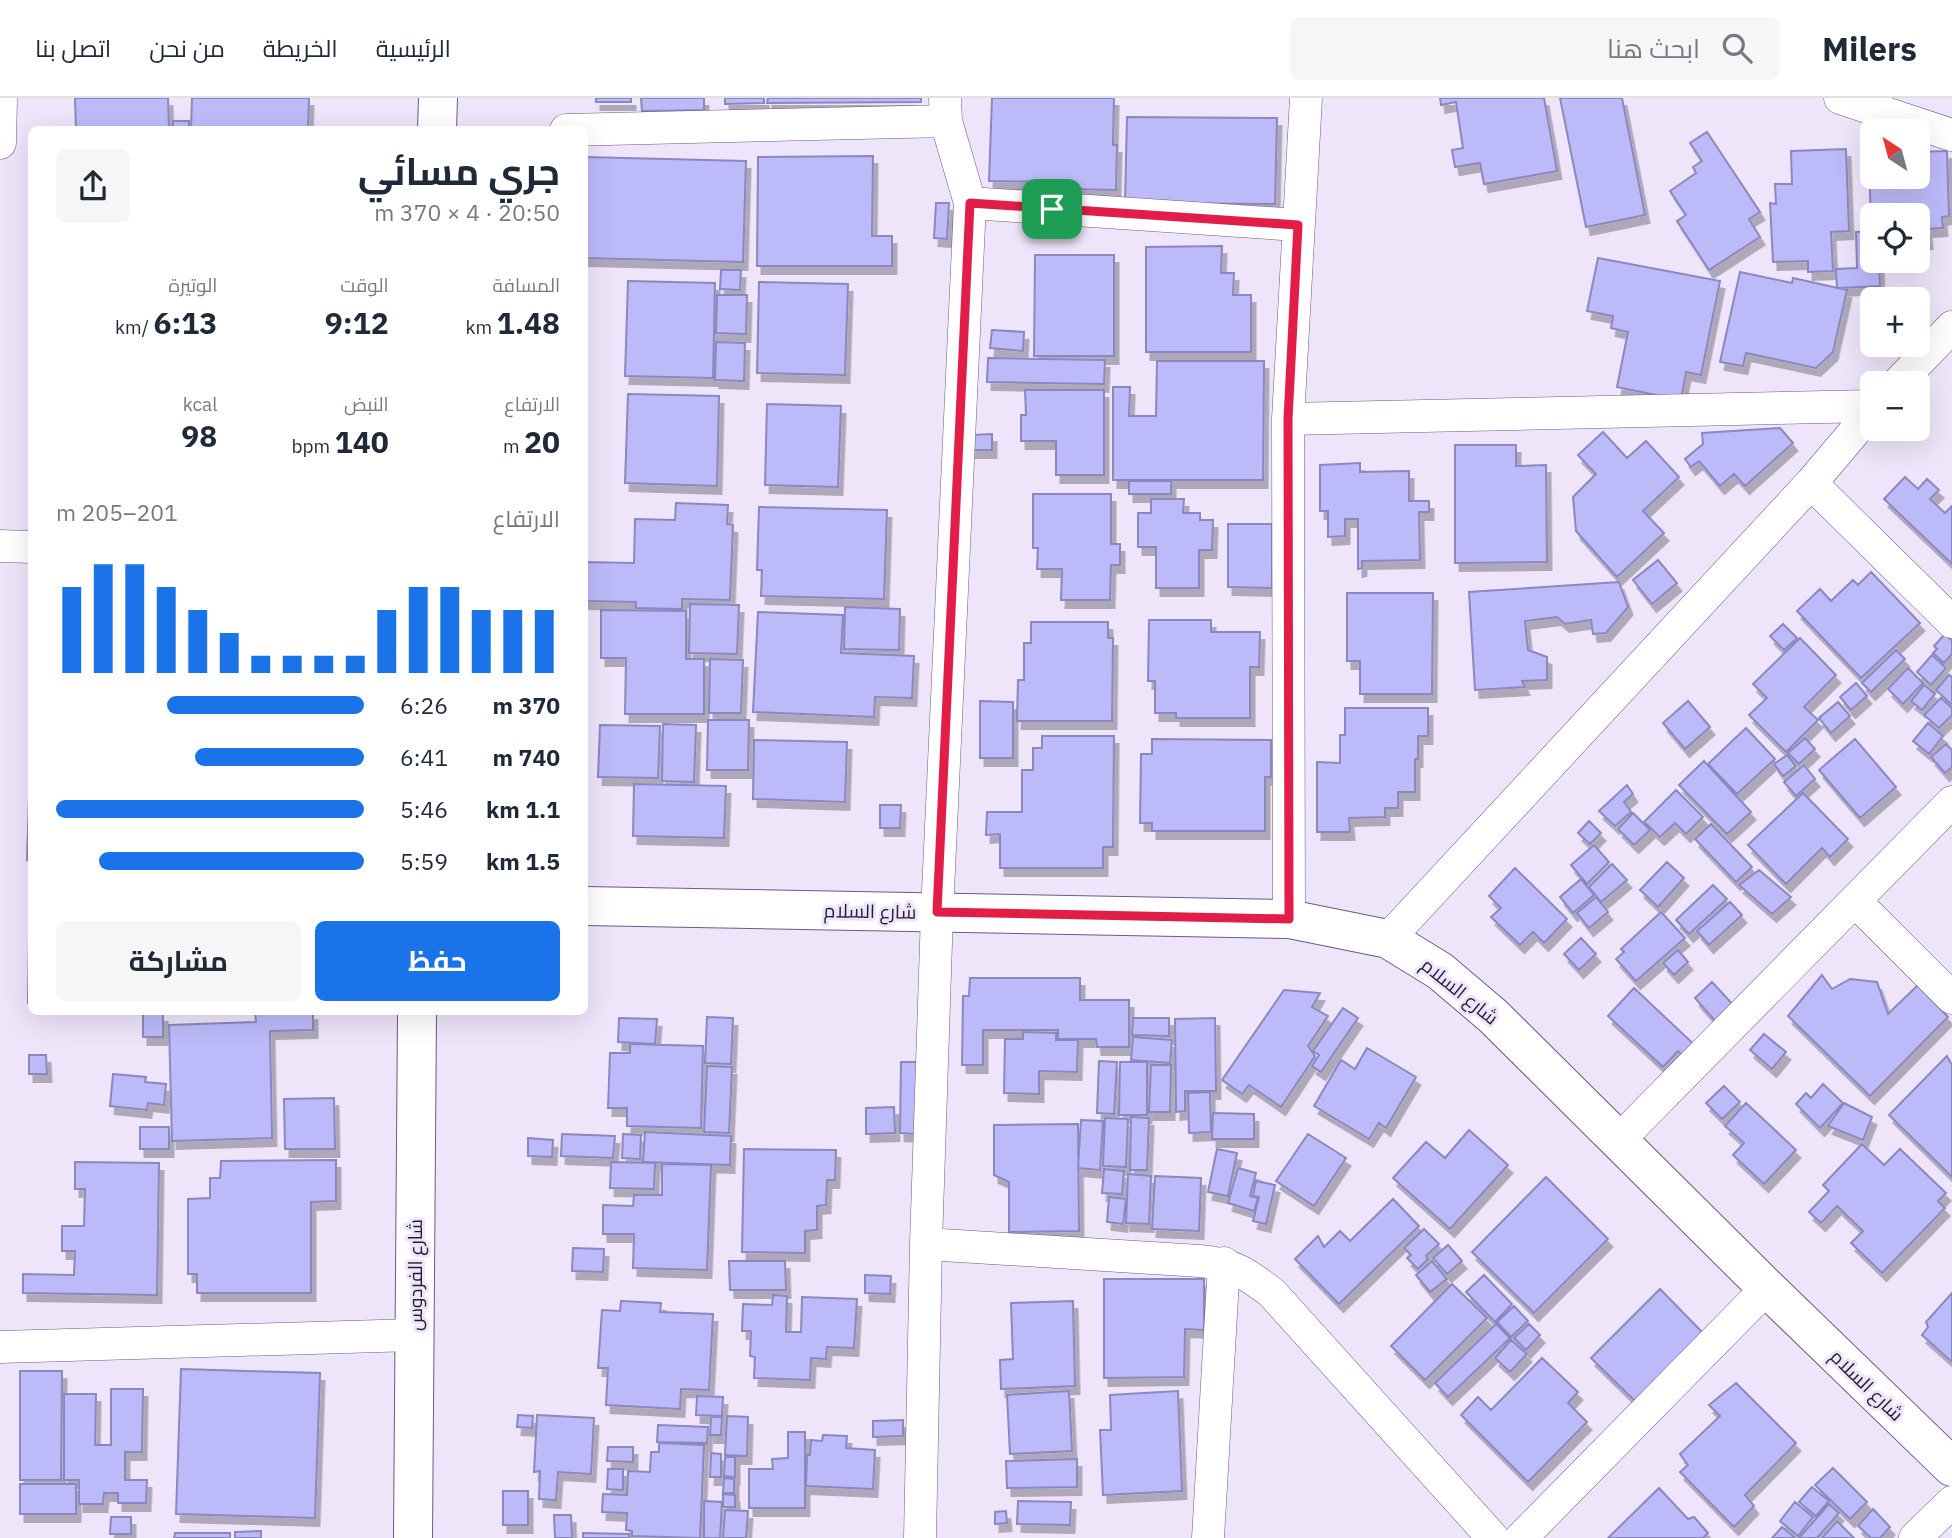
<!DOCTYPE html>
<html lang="ar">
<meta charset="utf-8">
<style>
body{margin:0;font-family:"IBM Plex Sans",Cairo,sans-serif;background:#f6f6f7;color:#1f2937;direction:rtl;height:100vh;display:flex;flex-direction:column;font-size:26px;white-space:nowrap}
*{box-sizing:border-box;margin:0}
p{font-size:23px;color:#747a83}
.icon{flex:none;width:38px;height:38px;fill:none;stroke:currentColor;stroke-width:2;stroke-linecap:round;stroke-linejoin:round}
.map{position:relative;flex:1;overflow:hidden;direction:ltr}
.details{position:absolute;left:28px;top:28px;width:560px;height:889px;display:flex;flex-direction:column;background:#fff;border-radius:10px;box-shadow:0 7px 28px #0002;direction:rtl}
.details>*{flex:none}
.needle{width:46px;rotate:324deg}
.buttons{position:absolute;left:1860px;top:21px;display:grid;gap:14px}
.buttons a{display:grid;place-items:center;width:70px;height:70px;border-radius:10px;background:#fff;box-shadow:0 7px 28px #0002;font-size:35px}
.pin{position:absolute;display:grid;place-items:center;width:60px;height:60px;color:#fff;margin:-30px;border-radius:14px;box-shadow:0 4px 10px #0006}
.round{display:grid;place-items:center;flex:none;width:74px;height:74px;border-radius:10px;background:#f6f6f7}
.summary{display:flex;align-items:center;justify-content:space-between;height:119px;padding:0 28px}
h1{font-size:38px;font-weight:700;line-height:52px}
.metrics{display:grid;grid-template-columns:repeat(3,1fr);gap:10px;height:119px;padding:7px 28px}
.metrics div{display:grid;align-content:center}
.metrics b{font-size:30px;font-weight:700}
.metrics small{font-size:19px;font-weight:400}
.metrics p{font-size:19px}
.chart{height:196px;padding:14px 28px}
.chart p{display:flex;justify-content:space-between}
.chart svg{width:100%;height:126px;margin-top:7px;stroke:#1a73e8;stroke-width:6}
.button{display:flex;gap:14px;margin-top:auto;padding:14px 28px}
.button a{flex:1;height:80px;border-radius:10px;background:#1a73e8;color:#fff;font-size:28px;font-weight:700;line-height:80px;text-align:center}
.button a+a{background:#f6f6f7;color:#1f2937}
ul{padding:0 28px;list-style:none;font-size:23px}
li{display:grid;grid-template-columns:112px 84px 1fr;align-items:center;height:52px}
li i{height:18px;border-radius:9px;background:#1a73e8}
header{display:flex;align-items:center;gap:42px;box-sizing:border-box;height:98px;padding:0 35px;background:#fff;border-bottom:2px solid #e0e1e3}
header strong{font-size:33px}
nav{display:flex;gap:38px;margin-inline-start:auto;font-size:24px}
.search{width:490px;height:63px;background:#f6f6f7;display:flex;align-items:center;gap:18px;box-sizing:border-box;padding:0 24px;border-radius:10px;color:#747a83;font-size:26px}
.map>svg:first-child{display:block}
</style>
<header>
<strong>Milers</strong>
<div class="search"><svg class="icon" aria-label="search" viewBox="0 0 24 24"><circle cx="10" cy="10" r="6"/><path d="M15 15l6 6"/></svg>ابحث هنا</div>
<nav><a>الرئيسية</a><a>الخريطة</a><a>من نحن</a><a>اتصل بنا</a></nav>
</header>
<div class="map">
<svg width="1952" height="1440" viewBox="0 0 1952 1440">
<defs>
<filter id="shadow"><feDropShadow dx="4.5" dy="8" stdDeviation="0" flood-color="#0004"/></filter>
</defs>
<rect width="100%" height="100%" fill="#efe5fb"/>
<path fill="#bdbafa" stroke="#8b88be" stroke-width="2" filter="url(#shadow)" d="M75,0H168L169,32H76Z
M192,0H309L308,32H191Z
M596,0H631V4H596Z
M641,0H704V12L642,13Z
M725,0H764V5L725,6Z
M768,0H921V4L767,5Z
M992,0H1114L1113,47H1117L1116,92L1066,91V84L989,83Z
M1440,0H1544L1557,73L1484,86L1480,65L1455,69L1452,52L1463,50L1456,4L1441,7Z
M1560,0H1622L1645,117L1586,129Z
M1127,19L1277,20L1275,106L1125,105Z
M173,23H189V32H173Z
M1707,34L1760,114L1749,121L1760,139L1709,172L1677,123L1686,117L1670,93L1696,75L1693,69L1702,63L1690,45Z
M1846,51L1849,133L1831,134L1833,173L1808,174V163L1773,164L1770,105L1776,106L1775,86H1792L1791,53Z
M1947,53L1949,118L1942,119L1943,130L1927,131L1928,143L1918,144V117H1872V163H1879L1880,188L1837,190L1836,171L1857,170L1856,134L1871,133L1869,55H1872V79H1918V54Z
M873,58L872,138H892V168H757L758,59Z
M584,59L746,63L743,164L584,160Z
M936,105H949L947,141L934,140Z
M1222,148L1221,175H1234L1233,197H1251V254H1146V149Z
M1035,157H1114V258H1034Z
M1598,160L1720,183L1701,277L1686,274L1681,302L1617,289L1628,234L1611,230L1613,218L1587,213Z
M721,172H741L740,192L720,191Z
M1740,174L1792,185L1793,180L1847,192L1833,254L1816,270L1746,255L1743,268L1720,264Z
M628,183L715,185L713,280L625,278Z
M759,184L848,186L845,277L757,275Z
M717,197H747L746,236L716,235Z
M992,232L1024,234L1023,253L990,250Z
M716,244L745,245L744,283L715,282Z
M988,260L1105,262L1104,286L987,284Z
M1157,263H1264L1263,382H1113V289H1130L1129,318H1156Z
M1025,292H1104V377H1056V343H1021V317H1026Z
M628,296L719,298L717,388L625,385Z
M767,306L841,308L838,389L765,387Z
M1780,330L1793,345L1745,388L1734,376L1720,388L1699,363L1691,369L1685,361L1703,346L1702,335Z
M1603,334L1627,360L1646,343L1679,379L1643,413L1664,435L1617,479L1576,433L1573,399L1596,376L1578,357Z
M992,336V352H971L972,337Z
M1455,347H1516V368L1546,367L1547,464L1455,465Z
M1360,365V374L1409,373V403H1429V414H1419L1420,462L1362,463V470L1358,471V421H1345V438L1328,439V413H1320V367Z
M1905,379L1918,391L1927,381L1939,392L1930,401L1945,415L1952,408V466L1884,401Z
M1129,383H1171V396H1129Z
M1033,396H1111V446H1120V467H1111L1110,502H1061L1062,471H1037L1038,450H1033Z
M1151,401H1184L1183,415H1200V422H1213L1212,452H1199V490H1156V449H1138V415H1151Z
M676,405L728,407L727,426L733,427L730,502L682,501V511L636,510V504L584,503V464L634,465L635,421L675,422Z
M759,409L887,412L884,501L761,498L762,472H757Z
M1228,426H1272V490L1228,489Z
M1658,462L1677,485L1652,506L1633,482Z
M1871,474L1920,525L1861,580L1797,513L1820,491L1831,503L1853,482L1858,487Z
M1619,484L1628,509L1606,535L1593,536L1591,522L1565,526L1557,519L1525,523L1528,552L1547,559V582L1522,583L1525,589L1475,592L1469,494Z
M1347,495H1433L1432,596H1360V563H1347Z
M690,506L739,507L737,556L689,555Z
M845,509L900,511L899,552L844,551Z
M601,512L686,513V561H704V616H625L626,560H601Z
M758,514L843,517L841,555L914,558L912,600L875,599L874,619L753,614Z
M1149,522H1211V534H1260L1259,569H1250V620H1176V615H1155V583H1148Z
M1031,524H1108V540H1113L1112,623H1017L1018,582H1024V545H1031Z
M1783,526L1797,540L1784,552L1770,538Z
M1945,536L1952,543V556L1944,565L1933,555L1937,551L1934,548Z
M1800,540L1836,577L1804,609L1818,622L1786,654L1749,617L1767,600L1753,586Z
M1896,552L1905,561L1871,594L1862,585Z
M1932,557L1946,570L1931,587L1917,574Z
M710,561L743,562L741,615H709Z
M1908,570L1923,585L1903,606L1888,591Z
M1949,577L1952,579V607L1936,592Z
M1856,585L1867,598L1851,612L1840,599Z
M1924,587L1935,596L1922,612L1911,603Z
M1941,600L1952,610V617L1939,630L1924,617Z
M980,603L1013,604V660H980Z
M1688,603L1710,629L1685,651L1663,625Z
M1838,604L1850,618L1831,635L1819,620Z
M1345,610H1428V638H1418V661H1415V694H1398V710H1385V719L1349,720L1350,734H1317V664L1340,665V637H1345Z
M708,622H749L748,672H707Z
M1928,625L1943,638L1929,656L1913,643Z
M663,626L696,627L694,684L662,683Z
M600,627L660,628L658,680L598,679Z
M1746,630L1775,661L1737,696L1708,666Z
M1042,638H1114L1113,749H1103V770H1000V736L986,737L987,714H1022V672H1033V650H1042Z
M31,639H32V762H27Z
M1805,640L1815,651L1799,666L1788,655Z
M1152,641L1271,642V679H1265V733H1152V725H1140L1141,656H1152Z
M1855,641L1896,689L1860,720L1819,672Z
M754,642L847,644L845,704L753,701Z
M1946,646L1952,652V669L1945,675L1931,659Z
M1787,657L1796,668L1783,678L1774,666Z
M1704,663L1751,714L1727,736L1679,687Z
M1804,667L1815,681L1796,698L1784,684Z
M634,686L726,688L724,740L633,738Z
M1627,687L1633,696L1624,704L1631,714L1615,728L1599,713Z
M1676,692L1703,719L1686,736L1675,725L1660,739L1644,724Z
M1803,695L1848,741L1830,759L1822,750L1786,786L1748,747Z
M880,707H901L900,730H880Z
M1633,715L1650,732L1634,747L1618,731Z
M1589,723L1601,735L1590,746L1578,735Z
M1711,726L1752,769L1736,784L1695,741Z
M1594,747L1609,764L1587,786L1571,767Z
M1667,764L1684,780L1658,809L1640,792Z
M1612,766L1627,782L1601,804L1589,789Z
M1515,770L1567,821L1544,845L1533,834L1520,847L1491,819L1501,810L1489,798Z
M1759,772L1791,799L1772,816L1739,787Z
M30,780H32V905H28Z
M1581,781L1594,797L1573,815L1560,799Z
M1713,787L1727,801L1689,836L1676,822Z
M1596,799L1608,814L1589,830L1577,815Z
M1730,804L1742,817L1709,847L1697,833Z
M1661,814L1685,840L1636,883L1616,861L1624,854L1621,851Z
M1581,840L1596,856L1579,872L1564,856Z
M1678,852L1688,864L1674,877L1663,865Z
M1822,877L1832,891L1850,881L1877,884L1888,916L1918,887L1948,919L1870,998L1788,918Z
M970,880H1080V902H1129V949H1097L1096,941H1058V932H983V967H962L963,898H969Z
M1712,884L1735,909L1717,925L1695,900Z
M1634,890L1701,953L1690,965L1678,953L1663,969L1608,918Z
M1284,892L1320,895L1312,909L1328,918L1308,948L1315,958L1281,1009L1249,987L1242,996L1222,982Z
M1343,910L1358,920L1321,974L1312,968L1319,957L1313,953Z
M255,914H313V932L270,933L272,1040L172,1043L169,927L256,924Z
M143,916H163V939H143Z
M707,919L733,920L731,966L705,965Z
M619,920L657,921L655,946L618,944Z
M1133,920H1169V938L1132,937Z
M1215,920L1216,993H1185V1013L1176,1014L1175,921Z
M1023,934L1056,935V942H1078L1077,974L1039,973V996L1004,995L1005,941H1023Z
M1764,936L1786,954L1772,971L1750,952Z
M1133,939L1172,942L1170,965L1131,962Z
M630,946L703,948L701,1030L627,1028V1010H608L610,955H630Z
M1367,950L1416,979L1386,1030L1379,1025L1369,1041L1314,1008L1341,962L1355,971Z
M29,957H46L47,976H29Z
M1947,958L1952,967V1079L1889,1017Z
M1099,963L1117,964L1114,1016L1097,1015Z
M901,964H917L916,1036L900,1035Z
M1120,964H1147V1017H1119Z
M1151,967H1171L1170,1014H1149Z
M707,968L732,969L729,1035L704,1034Z
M113,976L146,979L145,984L166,986L164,1007L148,1005L147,1012L110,1008Z
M1823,986L1843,1005L1820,1030L1796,1006L1806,995L1811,1000Z
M1724,988L1740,1004L1722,1021L1706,1005Z
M1210,994L1211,1034L1189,1035L1188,995Z
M334,1000L335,1051H285L284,1001Z
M1746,1005L1796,1052L1764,1086L1733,1057L1744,1045L1725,1028Z
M1844,1005L1872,1019L1863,1042L1828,1028Z
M894,1009L895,1035L866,1036V1010Z
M1213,1015L1254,1016V1041H1212Z
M1131,1019L1149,1020L1147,1072H1130Z
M1105,1020L1128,1021L1126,1069L1103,1068Z
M1081,1022L1103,1023L1100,1072L1078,1070Z
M1078,1026L1079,1133L1009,1134V1084L994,1077V1027Z
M140,1029H169V1051H140Z
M1469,1032L1508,1067L1450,1131L1393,1080L1426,1044L1445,1060Z
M645,1034L731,1038L730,1067L643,1064Z
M562,1036L615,1038L613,1060L561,1058Z
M623,1036L641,1037L640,1061L622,1060Z
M1308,1036L1346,1060L1314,1108L1276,1083Z
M528,1040L553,1042L552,1059L528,1058Z
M1862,1046L1884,1067L1900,1051L1946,1095L1938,1103L1945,1110L1882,1175L1851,1145L1863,1133L1837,1108L1821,1125L1809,1114L1829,1093L1823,1087Z
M744,1051L836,1052L835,1082H827L826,1107L817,1108V1132L805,1133V1155L742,1154Z
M1217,1051L1237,1055L1228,1098L1208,1094Z
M336,1062V1103L311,1104V1195H197V1176H188V1101L210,1100V1080H220L221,1063Z
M75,1064L159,1065L157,1197L23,1195V1176L74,1177L75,1153H62V1128H84L85,1091H75Z
M611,1064L655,1065L654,1091L610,1090Z
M662,1066L711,1067L707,1172L633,1170L634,1136H603V1107L633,1108L634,1097H662Z
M1238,1070L1256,1075L1250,1098L1258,1100L1254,1113L1228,1105Z
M1104,1071L1124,1073L1122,1096L1102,1095Z
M1128,1076L1151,1078L1149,1126L1126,1125Z
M1155,1078L1201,1080L1199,1133L1152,1131Z
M1546,1079L1608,1141L1534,1215L1472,1154Z
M1256,1083L1275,1087L1266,1126L1253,1123L1259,1099L1253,1098Z
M1109,1099L1126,1101L1123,1126L1107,1124Z
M1393,1101L1419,1128L1339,1206L1295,1161L1318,1138L1324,1149L1340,1133L1350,1143Z
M1424,1131L1439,1146L1426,1158L1428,1161L1418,1171L1407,1160L1411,1157L1404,1150Z
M1448,1147L1462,1163L1447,1176L1433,1160Z
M573,1150L604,1151L603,1174L572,1173Z
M729,1163H785L786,1192H730Z
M1432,1163L1447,1181L1430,1194L1416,1177Z
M865,1177L891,1178L890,1196L865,1195Z
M1484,1177L1512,1206L1495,1224L1466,1194Z
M1104,1181H1204V1232L1185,1231L1184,1279L1104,1280Z
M1452,1186L1487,1220L1425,1282L1391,1248Z
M1660,1191L1708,1240L1640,1308L1591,1260Z
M1952,1195V1264L1922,1237L1928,1229L1926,1224Z
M773,1197L787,1198L786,1234H801L802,1199L857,1201L854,1250L827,1249L826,1261L811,1260L810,1282L754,1280L755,1259L750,1258L751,1233H742L743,1206L772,1207Z
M621,1203L661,1205L660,1214L713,1216L709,1292L681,1291L680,1311L606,1307L608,1270H598L602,1212L620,1213Z
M1073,1203L1075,1288L1001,1291L1000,1262L1013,1261L1011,1205Z
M1514,1208L1528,1223L1511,1239L1497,1224Z
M1496,1226L1510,1240L1448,1299L1435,1285Z
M1529,1226L1540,1237L1526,1252L1514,1240Z
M1511,1242L1527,1256L1510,1274L1495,1260Z
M1542,1260L1578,1294L1568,1305L1587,1324L1528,1384L1461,1317L1478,1299L1491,1312Z
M181,1271L320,1275L315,1420L176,1416Z
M20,1273H62L61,1382H20Z
M1736,1285L1796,1345L1745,1397L1754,1408L1734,1429L1680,1374L1688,1367L1680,1356L1720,1318L1709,1307Z
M111,1291H143L142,1354H125V1382H147L146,1405H118V1395H104L103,1406H79V1382H64V1296H96L95,1347H111Z
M1069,1293L1072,1353L1010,1356L1007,1297Z
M1178,1293L1182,1393L1103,1397L1100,1332H1111L1110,1297Z
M697,1298L723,1299L722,1318L696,1317Z
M518,1317L533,1318L532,1330L517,1329Z
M537,1317L594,1320L591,1376L558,1374L556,1402L539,1401L540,1373L534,1374Z
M727,1318L748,1319L747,1358L725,1357Z
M711,1319H722L721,1337H710Z
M903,1322V1338L873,1339V1323Z
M658,1327L708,1329L707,1345L657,1344Z
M788,1334H805V1410H749V1371H773L772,1361L788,1360Z
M823,1337L847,1338L846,1350L875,1352L873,1391L806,1388L807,1357H810L811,1342L822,1343Z
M659,1345L704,1347L700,1440L632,1438V1433L626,1432L627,1415L602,1414L603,1396L627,1397L628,1373L650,1374L651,1354H659Z
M608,1349H633V1364L607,1363Z
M711,1355L721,1356V1379H710Z
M725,1359H735V1379L724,1378Z
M1077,1361V1389L1007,1390L1006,1363Z
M1833,1370L1867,1404L1850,1421L1815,1387Z
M608,1371H623V1392L607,1391Z
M724,1380L734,1381V1395H723Z
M20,1386H76V1416H20Z
M1812,1389L1829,1403L1816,1418L1799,1404Z
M1659,1390L1688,1421L1694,1419L1708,1435L1703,1440H1608Z
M503,1393H528V1427H503Z
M723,1396L735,1397V1409H723Z
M704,1403L722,1404L720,1440H704Z
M1018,1403L1071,1404L1070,1427L1017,1426Z
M1795,1404L1813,1419L1798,1438L1780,1423Z
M1829,1406L1839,1415L1817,1440H1799Z
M1873,1411L1890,1429L1880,1440H1871L1858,1428Z
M725,1412L748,1413L746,1440H723Z
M1006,1413L1007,1425L995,1426V1414Z
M554,1417H571L572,1440H555Z
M111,1419H131V1436H110Z
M1837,1423L1854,1440H1822Z
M1782,1429L1794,1439V1440H1772Z
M261,1433V1440H235V1434Z
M175,1435H230V1440H174Z
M583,1435L629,1436V1440H583Z"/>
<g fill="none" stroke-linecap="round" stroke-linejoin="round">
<defs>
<path id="street" d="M1840,0L1952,37
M566,32L946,23
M0,45L1,0
M970,105L1298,127
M1898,285L1952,229
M1288,321L1872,308
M1811,385L1952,524
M0,448L32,449
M1855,803L1952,900
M1289,821L1288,321L1306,0
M1388,841L1811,385L1872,313
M1618,1043L1952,704
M926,1146L1200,1163C1233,1166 1246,1175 1272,1195L1493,1440
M0,1249L414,1237
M920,1440L926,1146L937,815L970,105L946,23L945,0
M1208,1440L1224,1165
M1521,1440L1767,1190
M1915,1440L1952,1404"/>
<path id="secondary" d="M437,32L438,0
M584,808L1289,821L1388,841L1440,873L1493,918L1767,1190L1952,1369
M413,1440L417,914"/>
</defs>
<use href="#street" stroke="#6f5788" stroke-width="33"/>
<use href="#secondary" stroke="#6f5788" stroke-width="40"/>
<use href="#street" stroke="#fff" stroke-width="32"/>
<use href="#secondary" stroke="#fff" stroke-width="38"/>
</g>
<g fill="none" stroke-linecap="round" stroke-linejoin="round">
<defs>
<path id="route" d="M970,105L1298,127L1288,321L1289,821L937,814Z"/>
</defs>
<use href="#route" stroke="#fff" stroke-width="14"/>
<use href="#route" stroke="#e11d48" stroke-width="9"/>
</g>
<g text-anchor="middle" stroke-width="6" stroke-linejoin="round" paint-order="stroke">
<g font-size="19" fill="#261c30" stroke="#efe5fb">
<text transform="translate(870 813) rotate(1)" y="7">شارع السلام</text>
<text transform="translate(1460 893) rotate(39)" y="7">شارع السلام</text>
<text transform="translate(415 1177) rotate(-90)" y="7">شارع الفردوس</text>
<text transform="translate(1867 1287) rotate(44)" y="7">شارع السلام</text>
</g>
</g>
</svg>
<div class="buttons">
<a><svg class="needle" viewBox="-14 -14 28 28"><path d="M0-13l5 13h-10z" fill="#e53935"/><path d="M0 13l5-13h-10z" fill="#747a83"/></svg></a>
<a><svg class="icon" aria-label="locate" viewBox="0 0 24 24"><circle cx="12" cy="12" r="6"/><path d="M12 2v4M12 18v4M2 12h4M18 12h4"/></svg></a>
<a>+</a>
<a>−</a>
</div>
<div class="pin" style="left:1052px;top:111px;background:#1e9e55"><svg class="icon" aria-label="arrive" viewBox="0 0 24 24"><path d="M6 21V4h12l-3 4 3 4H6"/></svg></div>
<section class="details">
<div class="summary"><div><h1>جري مسائي</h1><p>20:50 · 4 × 370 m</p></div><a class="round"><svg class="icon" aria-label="share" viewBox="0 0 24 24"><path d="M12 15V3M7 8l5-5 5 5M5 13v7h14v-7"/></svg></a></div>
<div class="metrics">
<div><p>المسافة</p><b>1.48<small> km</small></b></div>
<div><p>الوقت</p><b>9:12</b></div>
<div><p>الوتيرة</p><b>6:13<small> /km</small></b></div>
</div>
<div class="metrics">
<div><p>الارتفاع</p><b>20<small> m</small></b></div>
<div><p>النبض</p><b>140<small> bpm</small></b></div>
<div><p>kcal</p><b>98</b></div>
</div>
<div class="chart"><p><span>الارتفاع</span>201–205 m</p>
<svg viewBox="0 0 160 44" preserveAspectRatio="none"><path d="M5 44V14M15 44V6M25 44V6M35 44V14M45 44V22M55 44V30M65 44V38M75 44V38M85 44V38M95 44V38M105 44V22M115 44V14M125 44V14M135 44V22M145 44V22M155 44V22"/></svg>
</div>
<ul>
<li><b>370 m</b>6:26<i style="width:64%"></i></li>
<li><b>740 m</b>6:41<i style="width:55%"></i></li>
<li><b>1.1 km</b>5:46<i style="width:100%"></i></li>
<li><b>1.5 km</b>5:59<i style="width:86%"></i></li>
</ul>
<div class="button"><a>حفظ</a><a>مشاركة</a></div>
</section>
</div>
